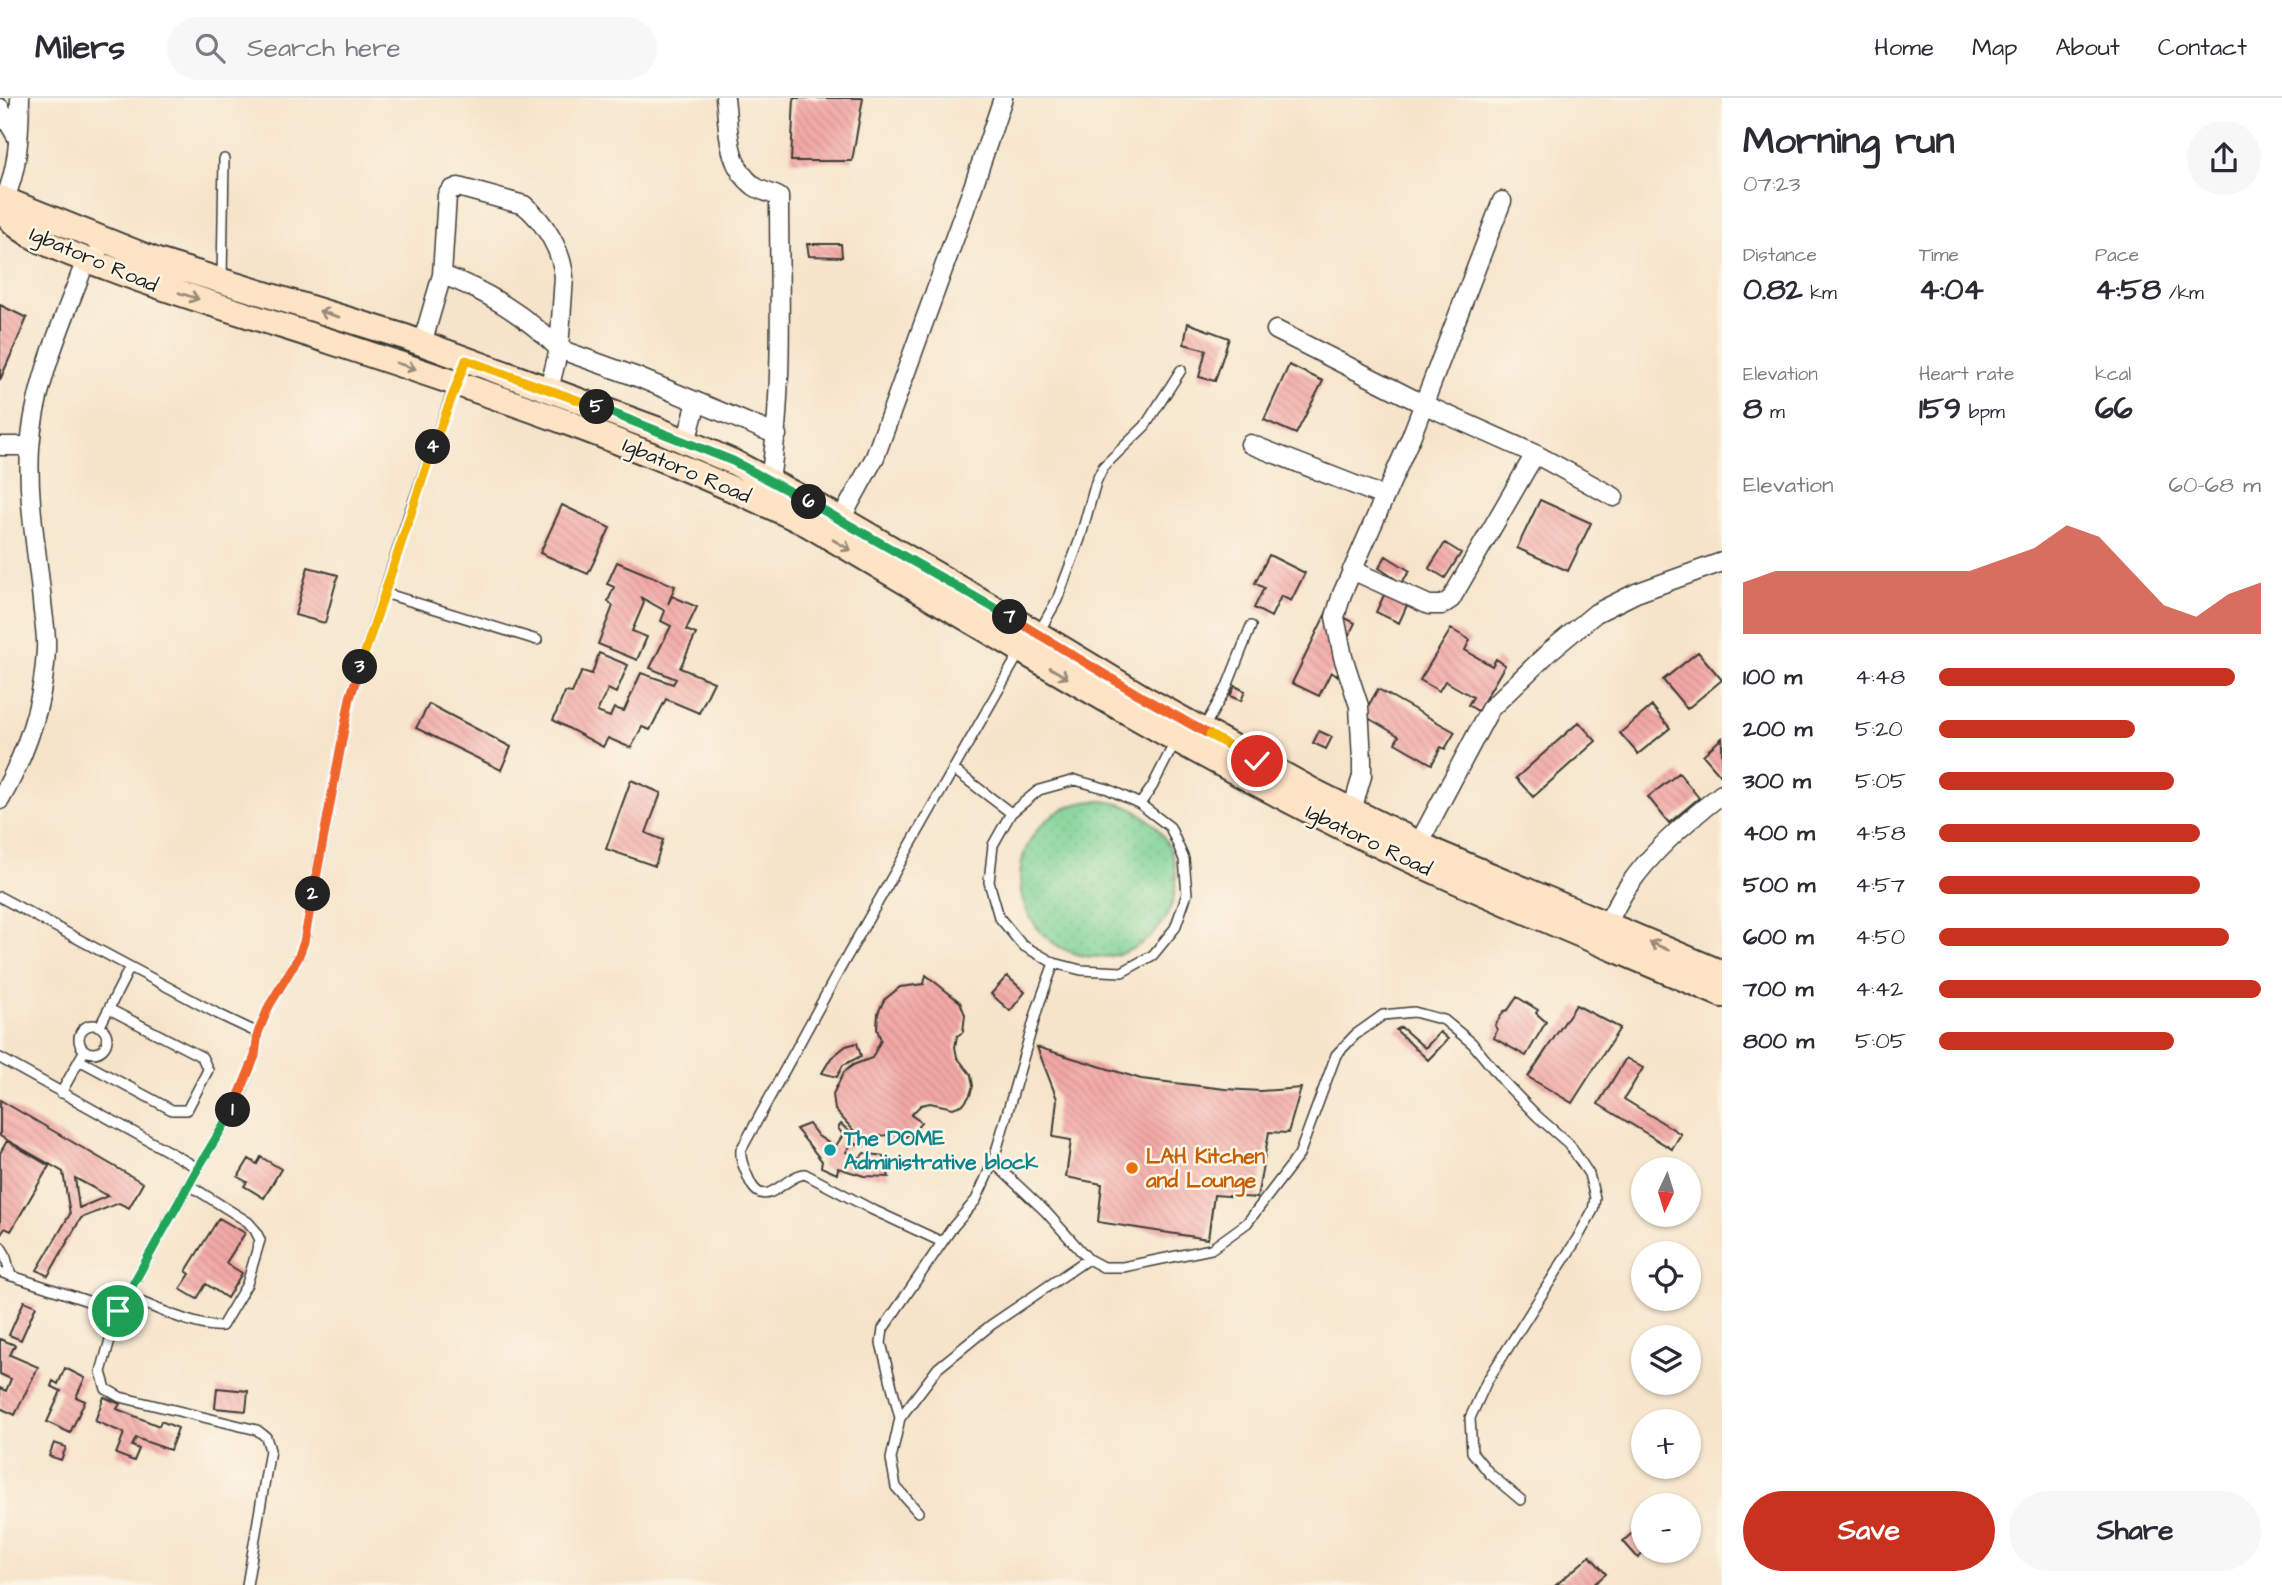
<!DOCTYPE html>
<meta charset="utf-8">
<style>
body{margin:0;font-family:"Architects Daughter",sans-serif;background:#f7f7f7;color:#2b2b33;height:100vh;display:flex;flex-direction:column;font-size:26px;white-space:nowrap}
*{box-sizing:border-box;margin:0}
p{font-size:23px;color:#7c7c81}
.icon{flex:none;width:38px;height:38px;fill:none;stroke:currentColor;stroke-width:2;stroke-linecap:round;stroke-linejoin:round}
.map{position:relative;flex:1;overflow:hidden}
.panel{display:flex;flex-direction:column;background:#fff;width:560px}
.panel>*{flex:none}
.needle{width:46px;rotate:184deg}
.tools{position:absolute;left:1631px;top:1059px;display:grid;gap:14px}
.tools a{display:grid;place-items:center;width:70px;height:70px;border-radius:50%;background:#fff;box-shadow:0 2px 5px #0004;font-size:35px}
.pin{position:absolute;display:grid;place-items:center;width:60px;height:60px;color:#fff;margin:-30px;border:4px solid #fff;border-radius:50%;box-shadow:0 2px 7px #0007}
.km{position:absolute;width:35px;height:35px;margin:-18px;border-radius:50%;background:#222;color:#fff;font-size:19px;line-height:35px;text-align:center}
.round{display:grid;place-items:center;flex:none;width:74px;height:74px;border-radius:37px;background:#f7f7f7}
.head{display:flex;align-items:center;justify-content:space-between;height:119px;padding:0 21px}
h1{font-size:38px;font-weight:700;line-height:52px}
.figures{display:grid;grid-template-columns:repeat(3,1fr);gap:10px;height:119px;padding:7px 21px}
.figures div{display:grid;align-content:center}
.figures b{font-size:30px;font-weight:700}
.figures small{font-size:19px;font-weight:400}
.figures p{font-size:19px}
.chart{height:196px;padding:14px 21px}
.chart p{display:flex;justify-content:space-between}
.chart svg{width:100%;height:126px;margin-top:7px;fill:#c8321e;opacity:.7}
.primary-button{display:flex;gap:14px;margin-top:auto;padding:14px 21px}
.primary-button a{flex:1;height:80px;border-radius:42px;background:#c8321e;color:#fff;font-size:28px;font-weight:700;line-height:80px;text-align:center}
.primary-button a+a{background:#f7f7f7;color:#2b2b33}
ul{padding:0 21px;list-style:none;font-size:23px}
li{display:grid;grid-template-columns:112px 84px 1fr;align-items:center;height:52px}
li i{height:18px;border-radius:9px;background:#c8321e}
header{display:flex;align-items:center;gap:42px;box-sizing:border-box;height:98px;padding:0 35px;background:#fff;border-bottom:2px solid #e1e1e2}
header strong{font-size:33px}
nav{display:flex;gap:38px;margin-inline-start:auto;font-size:24px}
.search{width:490px;height:63px;background:#f7f7f7;display:flex;align-items:center;gap:18px;box-sizing:border-box;padding:0 24px;border-radius:38px;color:#7c7c81;font-size:26px}
main{display:flex;flex:1;min-height:0}
.map>svg:first-child{display:block}
</style>
<header>
<strong>Milers</strong>
<div class="search"><svg class="icon" aria-label="search" viewBox="0 0 24 24"><circle cx="10" cy="10" r="6"/><path d="M15 15l6 6"/></svg>Search here</div>
<nav><a>Home</a><a>Map</a><a>About</a><a>Contact</a></nav>
</header>
<main>
<div class="map">
<svg width="1722" height="1487" viewBox="0 0 1722 1487">
<defs>
<pattern id="park-dots" width="8" height="8" patternUnits="userSpaceOnUse" patternTransform="scale(1.75)"><rect width="8" height="8" fill="#7bd195"/><path d="M2 2h.1M6 6h.1" fill="none" stroke="#6ab380" stroke-width="1.8" stroke-linecap="round"/></pattern>
<pattern id="building-back-hatch" width="6" height="6" patternUnits="userSpaceOnUse" patternTransform="scale(1.75)"><rect width="6" height="6" fill="#f2a7a5"/><path d="M-1 5l2 2M0 0l6 6M5-1l2 2" fill="none" stroke="#cf8f8d"/></pattern>
</defs>
<rect width="100%" height="100%" fill="#fcf5e5"/>
<filter id="ink" filterUnits="userSpaceOnUse"><feTurbulence type="fractalNoise" baseFrequency=".0143" numOctaves="2"/><feDisplacementMap in="SourceGraphic" scale="14" xChannelSelector="R" yChannelSelector="G"/><feConvolveMatrix kernelMatrix="1 2 1 2 8 2 1 2 1" color-interpolation-filters="sRGB"/></filter>
<filter id="wash" filterUnits="userSpaceOnUse"><feTurbulence type="fractalNoise" baseFrequency=".00686" numOctaves="4" result="noise"/><feDisplacementMap in="SourceGraphic" scale="28" xChannelSelector="R" yChannelSelector="G"/><feGaussianBlur stdDeviation="1.57" result="paint"/><feColorMatrix in="noise" values="0 0 0 0 0 0 0 0 0 0 0 0 0 0 0 0 0 1.4 0 .05"/><feComposite in="paint" operator="in"/></filter>
<g filter="url(#wash)">
<rect width="100%" height="100%" fill="#f6e4ca"/>
<path fill="url(#park-dots)" stroke="#4c7658" stroke-width="2" d="M1020 781a78 78 0 1 1 156 0a78 78 0 1 1-156 0Z"/>
<g id="blocks">
<path fill="url(#building-back-hatch)" fill-rule="evenodd" d="M794,0H863L852,63H791Z
M807,146H841L842,159L809,158Z
M0,207L27,220L0,282Z
M1188,225L1229,240L1215,283L1199,279L1206,252L1184,246Z
M1289,267L1323,283L1296,336L1264,322Z
M1540,402L1591,425L1568,473L1517,450Z
M562,407L610,430L588,476L540,455Z
M1445,445L1461,455L1445,480L1429,470Z
M1269,457L1305,475L1291,503L1281,498L1271,519L1254,510L1264,490L1255,485Z
M1386,458L1410,473L1401,485L1379,470Z
M617,464L675,488L668,506L672,498L697,509L686,532L696,536L680,570L714,584L699,615L666,601L650,632L642,629L631,650L608,640L603,649L553,622L565,594L572,595L582,573L592,576L599,555L628,567L616,595L608,591L597,614L610,619L614,610L624,613L641,575L673,586L676,581L650,570L671,528L661,523L665,513L642,500L644,505L632,533L647,539L637,562L598,546L613,508L608,503L614,489L607,486Z
M308,469L338,477L325,525L295,517Z
M1385,495L1408,505L1399,525L1376,514Z
M1328,511L1355,525L1340,555L1347,558L1337,578L1331,574L1319,598L1292,585Z
M1451,531L1470,542L1465,552L1492,568L1496,561L1505,567L1478,613L1468,607L1473,599L1445,583L1439,593L1420,582Z
M1698,554L1722,582L1687,611L1663,582Z
M1235,588L1245,593L1241,603L1230,598Z
M1378,591L1455,634L1445,651L1441,649L1432,666L1395,645L1399,638L1363,617Z
M429,606L511,649L501,672L416,630Z
M1652,608L1670,630L1638,656L1620,635Z
M1579,624L1596,643L1533,699L1516,680Z
M1319,633L1332,639L1326,651L1313,645Z
M1722,640V679L1703,657Z
M1679,675L1699,700L1669,725L1648,699Z
M631,682L661,695L646,735L663,742L655,768L606,751Z
M926,877L960,904L965,917L963,934L957,938L955,949L957,959L971,977L973,988L970,997L964,1006L953,1010L930,1005L921,1007L911,1017L921,1024L915,1032L900,1043L890,1046L887,1037L871,1039L855,1034L835,1012L833,996L844,974L853,967L872,960L881,942L877,931L878,915L884,902L900,889L924,886Z
M1007,878L1025,894L1010,913L991,896Z
M1517,899L1538,912L1536,915L1546,924L1526,958L1494,940L1497,932L1495,927L1504,913L1508,912Z
M1576,907L1620,930L1572,1005L1528,979Z
M1401,929L1425,950L1440,934L1448,941L1428,962L1396,932Z
M857,945L861,958L843,967L837,979L822,975L831,960L846,948Z
M1037,949L1141,981L1225,991L1261,993L1301,990L1288,1035L1269,1034L1257,1100L1214,1097L1208,1141L1098,1124L1102,1086L1066,1079L1071,1042L1053,1039L1057,1001Z
M1626,960L1643,970L1624,1001L1681,1036L1672,1051L1598,1006Z
M0,1002L143,1085L129,1110L119,1105L81,1120L48,1178L37,1172L70,1116L63,1074L0,1038ZM75,1080L108,1098L79,1110Z
M809,1026L818,1038L835,1049L843,1037L838,1030L841,1026L852,1036L865,1039L864,1048L852,1045L846,1054L860,1060L864,1055L883,1058L889,1079L864,1078L838,1070L837,1076L821,1069L822,1063L796,1031Z
M7,1043L49,1068L11,1133L5,1130L0,1138V1055Z
M261,1059L281,1071L264,1100L244,1088L247,1084L238,1079L249,1061L257,1066Z
M219,1120L245,1135L226,1165L242,1175L227,1200L206,1186L197,1201L180,1191L190,1176L186,1173Z
M24,1203L36,1208L21,1242L9,1237Z
M0,1241L15,1247L10,1257L38,1269L15,1317L0,1310V1290L6,1293L11,1281L0,1276Z
M65,1270L85,1280L76,1299L85,1303L70,1335L47,1324L61,1293L51,1288L53,1283L58,1286Z
M217,1290L248,1293L246,1313L215,1310Z
M104,1299L120,1306L117,1311L159,1328L161,1323L178,1330L170,1352L136,1340L132,1348L139,1351L134,1363L116,1356L124,1335L95,1323Z
M54,1345L66,1349L61,1362L49,1358Z
M1643,1426V1452H1647L1638,1460L1623,1443Z
M1590,1458L1606,1476L1593,1487H1556Z"/>
</g>
</g>
<g filter="url(#ink)">
<use href="#blocks" fill-opacity="0" stroke="#3d3a36" stroke-width="2"/>
<g fill="none" stroke-linecap="round" stroke-linejoin="round">
<defs>
<path id="lane" d="M222,182L224,61
M384,495L537,542
M1039,534L1057,502L1080,441L1096,384L1103,369L1145,328L1181,272
M1203,631L1226,591L1251,528
M953,671L1011,715
M1075,682L1108,691L1140,706L1170,729L1184,761L1187,796L1175,830L1153,857L1122,874L1081,872L1054,865L1022,847L999,819L989,784L993,747L1011,715L1039,692Z
M1140,706L1152,689L1175,644
M0,799L218,916L258,935
M79 941a14 14 0 1 1 28 0a14 14 0 1 1-28 0Z
M100,928L130,869
M0,960L198,1070
M79,962L172,1012H187L208,972L202,959L109,911
M61,995L82,957
M993,1064L1046,1114L1088,1161L1103,1169H1123L1211,1151L1247,1125L1299,1057L1336,957L1355,937L1383,917L1414,914L1444,922L1472,945L1504,984L1537,1018L1569,1046L1589,1076L1595,1100L1593,1112L1577,1141L1487,1283L1470,1320L1472,1354L1490,1376L1521,1402
M942,1144L871,1111L805,1076C784,1077 763,1118 748,1079C744,1069 740,1062 741,1052L841,869L1020,554
M0,1148L5,1156L11,1178
M0,1174L118,1213
M126,1198C150,1207 198,1231 222,1228L247,1186L260,1142L255,1132L248,1124L189,1087
M900,1320L938,1270L991,1227L1088,1161
M918,1414L896,1389L891,1361L900,1320L881,1245L883,1231L952,1130L976,1102L993,1064L1038,909L1054,865
M247,1487L270,1352L266,1339L257,1332L120,1299L106,1291L101,1274L118,1213L198,1070L236,1007L255,958L258,935L269,908L298,860L304,844L350,600L410,413L455,287"/>
<path id="street" d="M725,0C729,31 726,67 754,88C760,93 772,95 779,99C779,193 784,289 770,382
M0,10L18,41
M4,103C19,69 19,36 20,0
M1276,232L1423,306L1535,356L1614,399
M422,246L442,177L447,97L451,92L458,89L524,107C545,124 562,153 564,179L559,251C529,220 484,191 442,177
M549,291L559,251L637,279L777,337
M686,344L697,304
M1250,346L1383,398
M0,348H30
M841,421L875,359L973,89L1003,0
M1352,472L1429,507H1442L1451,501L1535,356
M0,702C26,656 44,605 46,551C47,535 43,519 42,503C37,452 27,401 30,350C34,286 64,221 86,162L97,157
M1352,712L1362,678V662L1359,608L1343,559L1335,519L1342,496L1411,339L1502,103
M1419,745L1490,611L1550,553L1596,515L1636,495L1722,464
M1601,834C1612,820 1618,802 1629,787C1653,752 1689,721 1722,696"/>
<path id="secondary" d="M0,100L157,163L405,239L659,332L733,364L841,421L1038,536L1144,600L1313,693L1440,756L1722,875
M4,103C5,108 5,113 8,118C23,140 81,160 106,169C180,198 257,219 332,244C494,297 655,351 807,426C971,522 1133,622 1302,709C1439,780 1581,836 1722,897"/>
</defs>
<use href="#lane" stroke="#3d3a36" stroke-width="12"/>
<use href="#street" stroke="#3d3a36" stroke-width="21"/>
<use href="#secondary" stroke="#3d3a36" stroke-width="28"/>
<use href="#lane" stroke="#fff" stroke-width="9"/>
<use href="#street" stroke="#fff" stroke-width="18"/>
<use href="#secondary" stroke="#fee4c5" stroke-width="24"/>
</g>
<defs><path id="oneway-shaft" d="M-6 0H5M1.5-3L5.5 0L1.5 3" fill="none" stroke-width="1.6" stroke-linecap="round" stroke-linejoin="round" transform="scale(1.75)"/></defs>
<g stroke="#988a79">
<use href="#oneway-shaft" transform="translate(189 198) rotate(18)"/>
<use href="#oneway-shaft" transform="translate(329 216) rotate(-163)"/>
<use href="#oneway-shaft" transform="translate(406 268) rotate(18)"/>
<use href="#oneway-shaft" transform="translate(842 447) rotate(30)"/>
<use href="#oneway-shaft" transform="translate(1059 575) rotate(31)"/>
<use href="#oneway-shaft" transform="translate(1659 848) rotate(-157)"/>
</g>
</g>
<g fill="none" stroke-linecap="round" stroke-linejoin="round" filter="url(#ink)">
<defs>
<path id="split-1" d="M118,1213L198,1070L233,1012"/>
<path id="split-2" d="M233,1012L255,958L258,935L269,908L298,860L304,844L313,796"/>
<path id="split-3" d="M313,796L350,600L360,569"/>
<path id="split-4" d="M360,569L433,349"/>
<path id="split-5" d="M433,349L466,262L597,309"/>
<path id="split-6" d="M597,309L733,363L809,404"/>
<path id="split-7" d="M809,404L1010,519"/>
<path id="split-8" d="M1010,519L1144,600L1210,637"/>
<path id="split-9" d="M1210,637L1257,663"/>
</defs>
<use href="#split-1" stroke="#fff" stroke-width="14"/>
<use href="#split-2" stroke="#fff" stroke-width="14"/>
<use href="#split-3" stroke="#fff" stroke-width="14"/>
<use href="#split-4" stroke="#fff" stroke-width="14"/>
<use href="#split-5" stroke="#fff" stroke-width="14"/>
<use href="#split-6" stroke="#fff" stroke-width="14"/>
<use href="#split-7" stroke="#fff" stroke-width="14"/>
<use href="#split-8" stroke="#fff" stroke-width="14"/>
<use href="#split-9" stroke="#fff" stroke-width="14"/>
<use href="#split-1" stroke="#22a559" stroke-width="9"/>
<use href="#split-2" stroke="#f0652b" stroke-width="9"/>
<use href="#split-3" stroke="#f0652b" stroke-width="9"/>
<use href="#split-4" stroke="#f5b400" stroke-width="9"/>
<use href="#split-5" stroke="#f5b400" stroke-width="9"/>
<use href="#split-6" stroke="#22a559" stroke-width="9"/>
<use href="#split-7" stroke="#22a559" stroke-width="9"/>
<use href="#split-8" stroke="#f0652b" stroke-width="9"/>
<use href="#split-9" stroke="#f5b400" stroke-width="9"/>
</g>
<circle fill="#0f9aa8" stroke="#fcf5e5" stroke-width="2.5" cx="830" cy="1052" r="7"/>
<circle fill="#e8710a" stroke="#fcf5e5" stroke-width="2.5" cx="1132" cy="1070" r="7"/>
<g text-anchor="middle" stroke-width="5" stroke-linejoin="round" paint-order="stroke">
<g font-size="21" fill="#1c1c1c" stroke="#fcf5e5">
<text transform="translate(94 161) rotate(23)" y="7">Igbatoro Road</text>
<text transform="translate(687 372) rotate(23)" y="7">Igbatoro Road</text>
<text transform="translate(1369 742) rotate(26)" y="7">Igbatoro Road</text>
</g>
<g font-size="21" font-weight="bold" fill="#0d838f" stroke="#fcf5e5" text-anchor="start">
<text x="844" y="1047">The DOME<tspan x="844" dy="24">Administrative block</tspan></text>
</g>
<g font-size="21" font-weight="bold" fill="#c56008" stroke="#fcf5e5" text-anchor="start">
<text x="1146" y="1065">LAH Kitchen<tspan x="1146" dy="24">and Lounge</tspan></text>
</g>
</g>
</svg>
<div class="tools">
<a><svg class="needle" viewBox="-14 -14 28 28"><path d="M0-13l5 13h-10z" fill="#e53935"/><path d="M0 13l5-13h-10z" fill="#7c7c81"/></svg></a>
<a><svg class="icon" aria-label="locate" viewBox="0 0 24 24"><circle cx="12" cy="12" r="6"/><path d="M12 2v4M12 18v4M2 12h4M18 12h4"/></svg></a>
<a><svg class="icon" aria-label="layers" viewBox="0 0 24 24"><path d="M12 4l9 5-9 5-9-5zM3 14l9 5 9-5"/></svg></a>
<a>+</a>
<a>−</a>
</div>
<div class="pin" style="left:118px;top:1213px;background:#1e9e55"><svg class="icon" aria-label="arrive" viewBox="0 0 24 24"><path d="M6 21V4h12l-3 4 3 4H6"/></svg></div>
<div class="pin" style="left:1257px;top:663px;background:#d93025"><svg class="icon" aria-label="check" viewBox="0 0 24 24"><path d="M5 12l5 5 9-10"/></svg></div>
<b class="km" style="left:233px;top:1012px">1</b>
<b class="km" style="left:313px;top:796px">2</b>
<b class="km" style="left:360px;top:569px">3</b>
<b class="km" style="left:433px;top:349px">4</b>
<b class="km" style="left:597px;top:309px">5</b>
<b class="km" style="left:809px;top:404px">6</b>
<b class="km" style="left:1010px;top:519px">7</b>
</div>
<section class="panel">
<div class="head"><div><h1>Morning run</h1><p>07:23</p></div><a class="round"><svg class="icon" aria-label="share" viewBox="0 0 24 24"><path d="M12 15V3M7 8l5-5 5 5M5 13v7h14v-7"/></svg></a></div>
<div class="figures">
<div><p>Distance</p><b>0.82<small> km</small></b></div>
<div><p>Time</p><b>4:04</b></div>
<div><p>Pace</p><b>4:58<small> /km</small></b></div>
</div>
<div class="figures">
<div><p>Elevation</p><b>8<small> m</small></b></div>
<div><p>Heart rate</p><b>159<small> bpm</small></b></div>
<div><p>kcal</p><b>66</b></div>
</div>
<div class="chart"><p><span>Elevation</span>60–68 m</p>
<svg viewBox="0 0 160 44" preserveAspectRatio="none"><path d="M0 44V26L10 22L20 22L30 22L40 22L50 22L60 22L70 22L80 18L90 14L100 6L110 10L120 22L130 34L140 38L150 30L160 26V44z"/></svg>
</div>
<ul>
<li><b>100 m</b>4:48<i style="width:92%"></i></li>
<li><b>200 m</b>5:20<i style="width:61%"></i></li>
<li><b>300 m</b>5:05<i style="width:73%"></i></li>
<li><b>400 m</b>4:58<i style="width:81%"></i></li>
<li><b>500 m</b>4:57<i style="width:81%"></i></li>
<li><b>600 m</b>4:50<i style="width:90%"></i></li>
<li><b>700 m</b>4:42<i style="width:100%"></i></li>
<li><b>800 m</b>5:05<i style="width:73%"></i></li>
</ul>
<div class="primary-button"><a>Save</a><a>Share</a></div>
</section>
</main>
